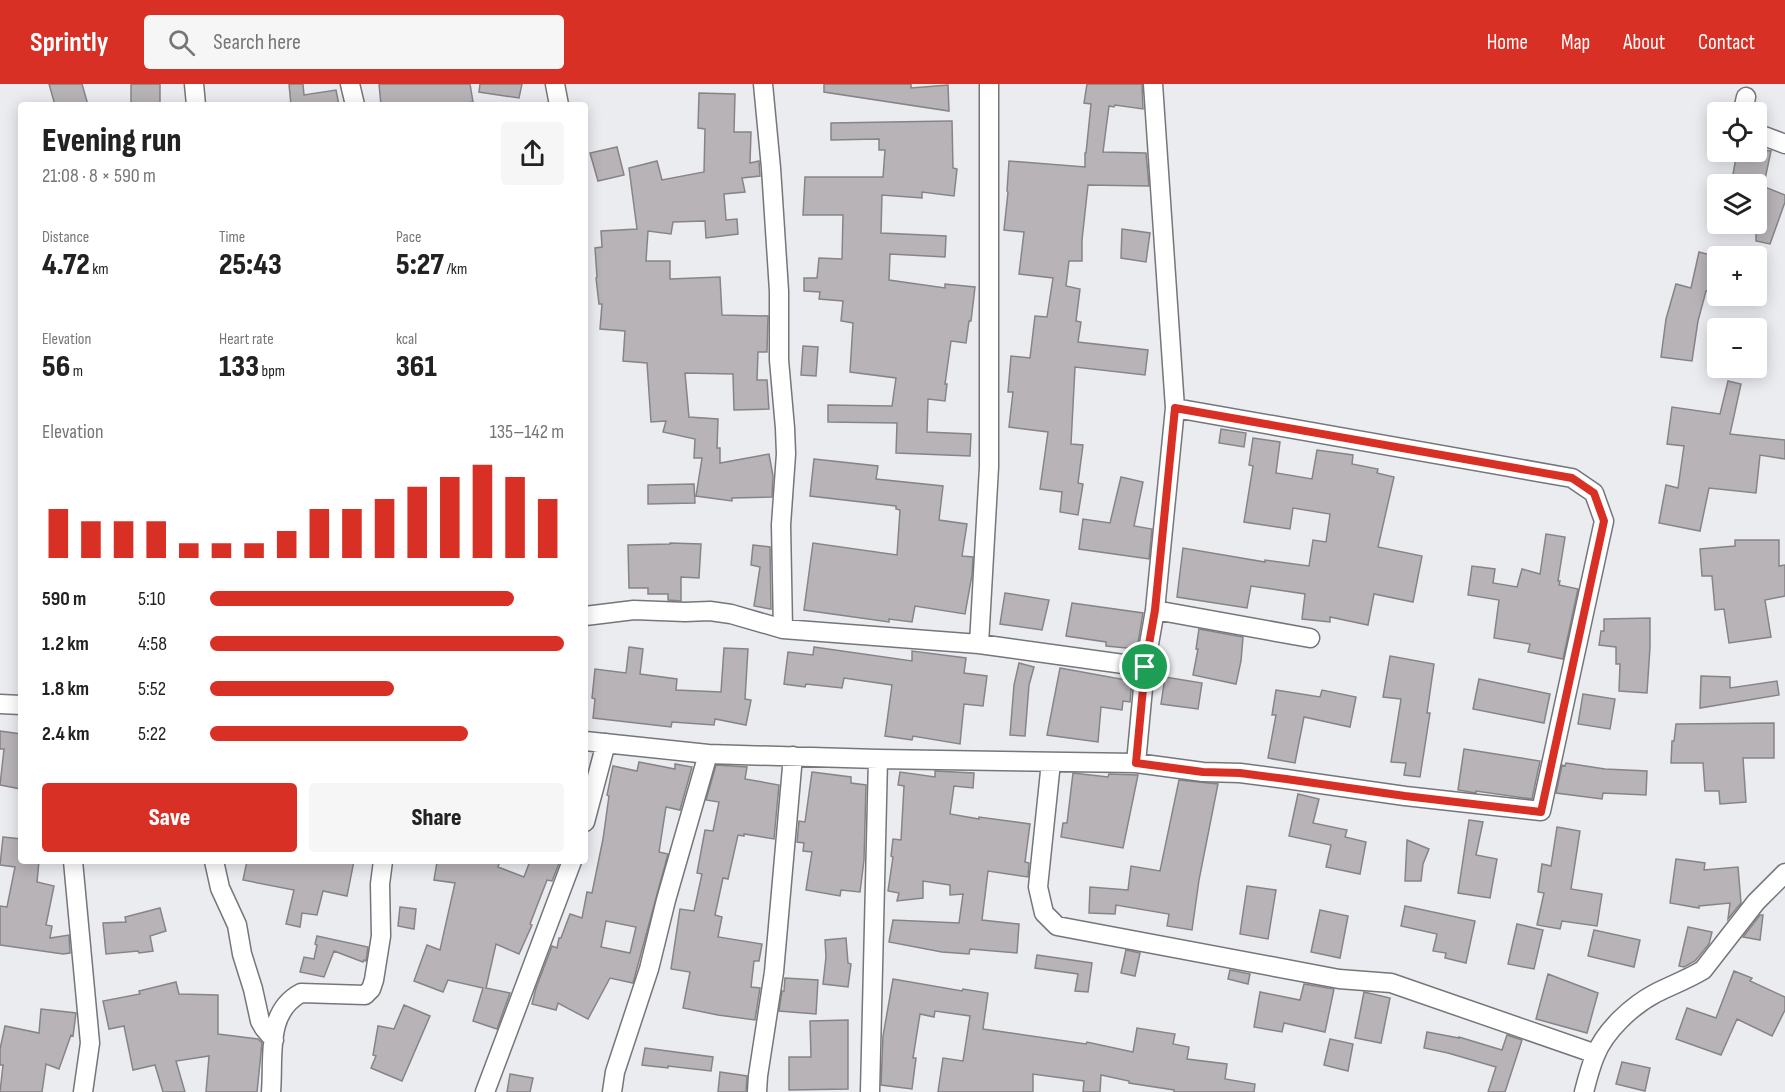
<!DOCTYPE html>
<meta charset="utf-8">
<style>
body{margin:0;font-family:"Sofia Sans Condensed",sans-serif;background:#f6f6f6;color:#222;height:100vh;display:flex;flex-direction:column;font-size:22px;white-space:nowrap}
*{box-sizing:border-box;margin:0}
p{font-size:20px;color:#767676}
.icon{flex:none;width:33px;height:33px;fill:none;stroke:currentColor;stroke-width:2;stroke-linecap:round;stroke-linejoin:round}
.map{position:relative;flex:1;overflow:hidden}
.details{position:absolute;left:18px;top:18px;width:570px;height:762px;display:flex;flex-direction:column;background:#fff;border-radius:6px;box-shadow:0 3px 15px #0003}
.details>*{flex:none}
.buttons{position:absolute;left:1707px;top:18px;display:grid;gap:12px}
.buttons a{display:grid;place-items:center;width:60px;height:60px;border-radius:6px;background:#fff;box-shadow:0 3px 15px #0003;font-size:30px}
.pin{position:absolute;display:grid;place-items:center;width:51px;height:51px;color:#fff;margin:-26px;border:3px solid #fff;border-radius:50%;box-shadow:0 2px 6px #0007}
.round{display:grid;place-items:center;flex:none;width:63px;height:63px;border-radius:6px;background:#f6f6f6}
.head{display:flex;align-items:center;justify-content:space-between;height:102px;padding:0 24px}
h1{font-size:33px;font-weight:800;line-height:45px}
.stats{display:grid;grid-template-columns:repeat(3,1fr);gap:9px;height:102px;padding:6px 24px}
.stats div{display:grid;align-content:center}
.stats b{font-size:30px;font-weight:800}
.stats small{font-size:16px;font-weight:400}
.stats p{font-size:16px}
.chart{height:168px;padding:12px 24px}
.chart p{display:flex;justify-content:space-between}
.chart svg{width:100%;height:108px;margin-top:6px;stroke:#d93025;stroke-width:6}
.button{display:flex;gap:12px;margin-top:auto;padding:12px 24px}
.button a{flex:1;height:69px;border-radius:6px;background:#d93025;color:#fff;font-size:24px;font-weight:800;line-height:69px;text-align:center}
.button a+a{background:#f6f6f6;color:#222}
ul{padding:0 24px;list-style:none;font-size:20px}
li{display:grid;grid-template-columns:96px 72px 1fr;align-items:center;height:45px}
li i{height:15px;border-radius:8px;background:#d93025}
header{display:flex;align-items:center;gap:36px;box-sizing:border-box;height:84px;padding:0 30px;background:#d93025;color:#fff}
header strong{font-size:28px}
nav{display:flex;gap:33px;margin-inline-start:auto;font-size:21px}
.search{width:420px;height:54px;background:#f6f6f6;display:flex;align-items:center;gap:15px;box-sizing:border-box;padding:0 21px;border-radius:6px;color:#767676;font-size:22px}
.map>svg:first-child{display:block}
</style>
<header>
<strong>Sprintly</strong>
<div class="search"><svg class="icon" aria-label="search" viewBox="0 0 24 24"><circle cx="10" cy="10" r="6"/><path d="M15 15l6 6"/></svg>Search here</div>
<nav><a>Home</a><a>Map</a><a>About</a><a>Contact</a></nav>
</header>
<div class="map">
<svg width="1785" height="1008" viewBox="0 0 1785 1008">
<rect width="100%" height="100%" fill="#eaecf0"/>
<path fill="#b7b3b7" stroke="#878487" stroke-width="1.5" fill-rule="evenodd" d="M49,0H82L88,21H55Z
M131,0H160V21H131Z
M289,0H303L304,11L336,6L339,21H291Z
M379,0H470L473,18L454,21H381Z
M480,0H522L519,14L479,8Z
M824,0H911V4L948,1L949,27L824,8Z
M1087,0H1142L1143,25L1115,21L1114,23L1109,22L1103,68L1146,69L1149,102L1088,101L1082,156V177H1069L1066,202L1080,205L1076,237L1081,238L1078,258L1148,266L1145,291L1075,283L1071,360L1083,361L1078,399L1083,400L1078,431L1060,428L1062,408L1040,405L1048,348L1009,343L1013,308H1008L1011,272L1030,274L1035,232L1047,233L1053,194L1019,190L1024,148L1004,146L1008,108L1007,107L1009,77L1085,83V69H1086L1091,20L1084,19Z
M699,9L735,10L734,48H751L750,79L759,77L760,92L742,94L745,108L724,110L726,136L737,135L738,150L706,154L705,137L673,138L671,150L648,147L646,177H670V195L720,193L722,231L768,232L767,268H758L757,296H767L769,325L734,326L733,290L685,289L689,333L718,335L717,364H720V379L769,370L773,392L772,413L732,414V417L696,412L702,374H694L695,355L663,348L666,337L651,338L647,279L623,277L625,247L600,245L602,220H599L596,194L597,193L595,164L602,163L601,147L637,145L629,84L657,77L662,96L704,88L705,45L698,44Z
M950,37H952L953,84L957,85L954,112L922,108V114L882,111L881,149L946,152L945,173L890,170L889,196L945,204V200L975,203L971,237H969L966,259L951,257L945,300H947L945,317L928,315L927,348L971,350L970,372L896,369L897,339L828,338V321L892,322L896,294L850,288L853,239L841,237L843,217L819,215L820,208L804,207V194H817L819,174L842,175L843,131H803L805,93H883L885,66H879V55L831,56V39Z
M617,63L624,91L598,97L590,69Z
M1757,65L1771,67L1764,100H1757L1785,111V118L1770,160L1756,157V100L1732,96L1737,68L1756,72Z
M1122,145L1150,149L1146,178L1121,174Z
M1699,168L1718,173V210L1706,207L1698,237L1692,277L1661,273L1666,235L1676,200L1691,204Z
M803,262L818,263L816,292L801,291Z
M1728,297L1741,300L1730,350L1785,356V375L1760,371L1756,409L1709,404L1700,447L1659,439L1666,401L1678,404L1684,362L1667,360L1672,323L1720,330Z
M1221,345L1246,349L1244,363L1219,359Z
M1253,354L1280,358L1276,389L1312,395L1317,366L1353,371L1352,380L1378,385L1377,389L1394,393L1378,463L1422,472L1413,518L1374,510L1368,541L1330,533V538L1302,535L1305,510L1251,502L1247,524L1177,513L1183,464L1265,478V476L1309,482L1313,456L1326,458L1330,430L1293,424L1290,445L1244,438L1253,382L1249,381Z
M814,375L878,382L876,395L943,402L939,436L967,440L962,472L973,473L972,491L965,530L915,522L912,538L889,535V538L804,526L813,459L897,471L900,426L896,425V422L810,412Z
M1121,393L1143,398L1134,442L1152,445L1149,475L1079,465L1083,435L1110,439Z
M694,400L695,419L648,420V401Z
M1546,450L1565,453L1558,497H1560L1559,501L1578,505L1563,575L1528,568L1530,560L1494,554L1499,516L1468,511L1472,482L1495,485L1493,499L1517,503L1522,485L1540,490Z
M1735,456H1779V482L1785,481V512L1765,516L1771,553L1729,559L1724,525L1715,526L1712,492H1702L1700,465L1735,462Z
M670,459L701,460L699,494L681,493V517L668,516V510H648V504H629L628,461L670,460Z
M753,461L770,463L771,525L754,522L760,483L751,481Z
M1005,509L1049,516L1042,546L1000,540Z
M1072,519L1143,529L1137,565L1106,562V558L1066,552Z
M1650,534V563L1647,609L1619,607L1620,580H1616V563L1599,561L1601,547H1604V535Z
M1199,545L1243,553L1241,577L1236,600L1193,591L1198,565H1196Z
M629,563L643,565L640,590L677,595L676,606L721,608L724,564L748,565L745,615L751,616L746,641L715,635L714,641L672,638L671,643L593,634L595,615L592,614L595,585L626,589Z
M814,563L912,577V567L966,574L964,589L987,592L983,622L964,620L960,660L913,652L912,656L885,652L892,601L844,594L842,604L806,600L805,603L784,600L788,568L813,571Z
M1390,572L1434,580L1427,629H1430L1420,693L1404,691L1406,679L1391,678L1401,615L1383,613Z
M1019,579L1034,583L1029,601L1025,652L1010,651L1014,601Z
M1060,584L1132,597L1130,618L1123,617L1122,626L1101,623L1098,658L1047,651Z
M1701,592L1730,593V604L1777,597L1779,611L1700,624Z
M1165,593L1202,599L1198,625L1161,620Z
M1479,595L1550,610L1544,639L1473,625Z
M1276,606L1320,613L1322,606L1356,613L1350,643L1304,633L1295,679L1268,674L1276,631H1272Z
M1583,610L1615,615L1610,645L1578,640Z
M1774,639V674H1743L1746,718L1720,720L1719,707H1705L1703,679H1671L1672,657H1674L1676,640Z
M0,647L21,650V705L0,701L4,665H0Z
M1464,665L1540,677L1532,715L1476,707V709L1458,706Z
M639,678L675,685V680L692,683L680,726L666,723L659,768L668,770L633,899L610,894L588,935L558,919L556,926L532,920L536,904L552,862L557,864L559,854H561L570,830L582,834L587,808L592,809L603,755L609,712L607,711L613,682L637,687ZM606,837L636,843L630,869L601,863Z
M1566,679L1605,685L1647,687L1646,711L1603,709L1602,715L1556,709L1562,681L1565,682Z
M716,681L747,683L745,695L779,701L774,755L744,750V752L738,751L728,795L723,794L715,831L722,833L718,853L762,860L759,877H754L751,903L760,904L755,936L718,931L683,924L690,888L671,885L680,825L694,827L702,790L697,789L705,746L713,747L719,718L706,716Z
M935,687L974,689L973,704L954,702L950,730L979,735V733L1030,740L1025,778L1029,779L1028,793L988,787L982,836L1019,840L1017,869L970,865L969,870L942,868L889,858L893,836L959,839L963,810L950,811V801L923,797V814L897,817L899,809L888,807L893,773L891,772L893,755L901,756L904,702L898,701L900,688L935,693Z
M812,688L851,693V699L866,701L864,776L860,808L841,806L840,812L806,806L812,768L803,767L804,759L797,758L799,737L805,738Z
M1073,689L1108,693L1109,690L1138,691L1123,764L1061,753L1063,739H1067Z
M1179,696L1218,700L1199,796L1192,846L1167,842L1169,830L1116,821L1115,830L1089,829L1090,803L1128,806L1131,782L1160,787Z
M1298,710L1319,715L1313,739L1347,746L1345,753L1366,758L1360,790L1326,783L1331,761L1289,752Z
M1469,736L1483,738L1476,771L1497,775L1490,814L1458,809Z
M1557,743L1580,747L1571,805L1602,810L1597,842L1562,837L1560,845L1537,841L1544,809L1538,808L1542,780L1551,782Z
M3,753L21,755V777H39L37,798L54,802L46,841L52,842L50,854L69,851L70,869L63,870L0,861V822L7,823L15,783L0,781Z
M1407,756L1429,765L1423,780L1421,797H1405Z
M1676,775L1705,779L1704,786L1738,783L1741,819L1728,835L1730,819L1699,822V824L1670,819Z
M247,777H354L347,812L323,807L317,831L302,829L300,843L286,840L294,806L243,796Z
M442,777H500L498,783L524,793L530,777H560L552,797L547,796L530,840L532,841L519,870L496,860L486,904L510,909L497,945L473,937L483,904L448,896L443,908L414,897L427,861L440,866L455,799L434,796L437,778L442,779Z
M1247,802L1276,806L1268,855L1240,850Z
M1405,822L1475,837L1466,879L1445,874L1446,869L1433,867L1437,850L1401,842Z
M400,823L416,825L414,845L398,842Z
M160,824L166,847L150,852L153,867L139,869L138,867L106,870L103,839L126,838L125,833Z
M1320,826L1348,832L1340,874L1311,868Z
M1760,831H1763L1760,856L1743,853Z
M1517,840L1543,846L1534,885L1508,880Z
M1688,843L1712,848L1709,860L1695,877L1684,883L1679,882Z
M1594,846L1640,856L1634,883L1588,872Z
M317,852L368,863L366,877L364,876L363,878L334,867L324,893L300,888L304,873L314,875L317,861L315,860Z
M846,854L848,879L851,880L848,903L823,900L826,873L825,856Z
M1126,866L1140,869L1135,892L1121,889Z
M1037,871L1092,879L1088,908L1075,907L1078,890L1035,884Z
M1230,886L1250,890L1248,900L1228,895Z
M1734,887L1752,894L1750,897L1785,913V926L1772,952L1737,935L1721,971L1676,955L1687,924L1716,934Z
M1548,890L1598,909L1587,949L1536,935Z
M785,894L818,896L816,930L779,927L782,907H784Z
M893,895L962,907L963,905L988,909L983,945L1086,960L1087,958L1133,968L1137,944L1175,950L1173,960L1189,963L1187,975L1227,980L1225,995L1255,1000L1254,1008H1174V1006L1129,999V997L1101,991L1100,1008H1083L1084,997L1033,990V1008H938L943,974L963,977L970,932L935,927L934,933L920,930L913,974H916L912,1005L881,1001L883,952Z
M176,898L179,910L218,911V950L258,955L262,959L257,1008H206L209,972L176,977L185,1008H163L155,981L133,986L124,942L109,945L103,917L140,910L139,907Z
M1304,900L1334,905L1325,948L1284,939L1282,948L1254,943L1260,908L1300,916Z
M1364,908L1390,914L1381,959L1355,954Z
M404,921L430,932L402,997L371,984L376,972L373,971L378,942L394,945Z
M41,925L76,929L73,952L71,951L59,985L46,980L42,1008H0L3,981H0V965L5,942L39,949Z
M848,936V1005L789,1006V973H811L810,937Z
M1427,948L1459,954V953L1502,966L1507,951L1522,956L1505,1008H1488L1496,983L1448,969L1424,964Z
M1330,955L1353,960L1348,987L1324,981Z
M645,964L713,973L711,987L668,982V984L642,981Z
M1622,978L1650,984L1645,1007L1616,1000Z
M720,988L747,992L746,1008H718Z
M510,990L533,994L530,1008H507Z"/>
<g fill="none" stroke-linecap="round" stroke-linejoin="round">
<defs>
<path id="street" d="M194,0L196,21
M350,0L355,21
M555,0L559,21
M763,0L771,84L779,207V276L785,344L786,370L781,441L783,545
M1745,28L1744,22L1746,13
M1756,49L1785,60
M1155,526L1310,554
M585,532L634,526L685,528L710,527L731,530L783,545L979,560L1145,583
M979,560L989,383V0
M0,620L21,621
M585,657L708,670L666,816L649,885L615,988L612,1008
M708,670L878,675L1136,679L1203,688L1240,689L1286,695L1405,712L1541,727L1604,437L1594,409L1572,394L1175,324
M1051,678L1038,803L1044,829L1057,842L1339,895L1391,899L1596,970
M1136,679L1145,583L1155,526L1175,324L1153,0
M585,738L606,659
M73,777L90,959L83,1008
M214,777L220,804L237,841L242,870L253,905L260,937L264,944L274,956
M271,1008C274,973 265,928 301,909L365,911L371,905L374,896L381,852L380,800L383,777
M485,1008L572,777
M757,1008L758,992L774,888L793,672
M870,1008L878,675
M1584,1008C1587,996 1590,984 1595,972C1605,946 1633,921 1656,909C1672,901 1688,895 1703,886L1756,818L1785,789"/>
</defs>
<use href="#street" stroke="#75767a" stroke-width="21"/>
<use href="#street" stroke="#fff" stroke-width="18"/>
</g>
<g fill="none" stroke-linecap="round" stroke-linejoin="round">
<defs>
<path id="route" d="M1175,324L1572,394L1594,409L1604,437L1541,728L1405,712L1286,695L1240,689L1203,688L1136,679L1145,583L1155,526Z"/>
</defs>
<use href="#route" stroke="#fff" stroke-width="12"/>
<use href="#route" stroke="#d93025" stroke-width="8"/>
</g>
</svg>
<div class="buttons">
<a><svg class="icon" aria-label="locate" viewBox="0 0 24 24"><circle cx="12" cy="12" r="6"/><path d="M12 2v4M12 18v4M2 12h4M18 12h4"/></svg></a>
<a><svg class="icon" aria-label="layers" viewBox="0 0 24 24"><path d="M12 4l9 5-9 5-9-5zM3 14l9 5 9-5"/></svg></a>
<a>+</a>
<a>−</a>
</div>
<div class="pin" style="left:1145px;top:583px;background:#1e9e55"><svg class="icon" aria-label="arrive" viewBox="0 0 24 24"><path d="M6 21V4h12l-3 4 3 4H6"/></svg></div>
<section class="details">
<div class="head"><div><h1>Evening run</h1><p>21:08 · 8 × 590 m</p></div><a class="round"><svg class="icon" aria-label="share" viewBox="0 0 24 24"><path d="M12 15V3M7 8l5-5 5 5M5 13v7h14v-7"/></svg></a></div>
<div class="stats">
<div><p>Distance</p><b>4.72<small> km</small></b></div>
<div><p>Time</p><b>25:43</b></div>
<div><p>Pace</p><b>5:27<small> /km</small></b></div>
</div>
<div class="stats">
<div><p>Elevation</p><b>56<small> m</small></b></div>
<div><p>Heart rate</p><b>133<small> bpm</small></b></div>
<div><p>kcal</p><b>361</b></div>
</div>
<div class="chart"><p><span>Elevation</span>135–142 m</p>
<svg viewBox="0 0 160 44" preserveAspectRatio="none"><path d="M5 44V24M15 44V29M25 44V29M35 44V29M45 44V38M55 44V38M65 44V38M75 44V33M85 44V24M95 44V24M105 44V20M115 44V15M125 44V11M135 44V6M145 44V11M155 44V20"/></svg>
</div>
<ul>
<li><b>590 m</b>5:10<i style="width:86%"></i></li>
<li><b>1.2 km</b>4:58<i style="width:100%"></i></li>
<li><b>1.8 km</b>5:52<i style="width:52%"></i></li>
<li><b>2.4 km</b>5:22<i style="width:73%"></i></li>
</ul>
<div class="button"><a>Save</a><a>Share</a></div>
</section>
</div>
